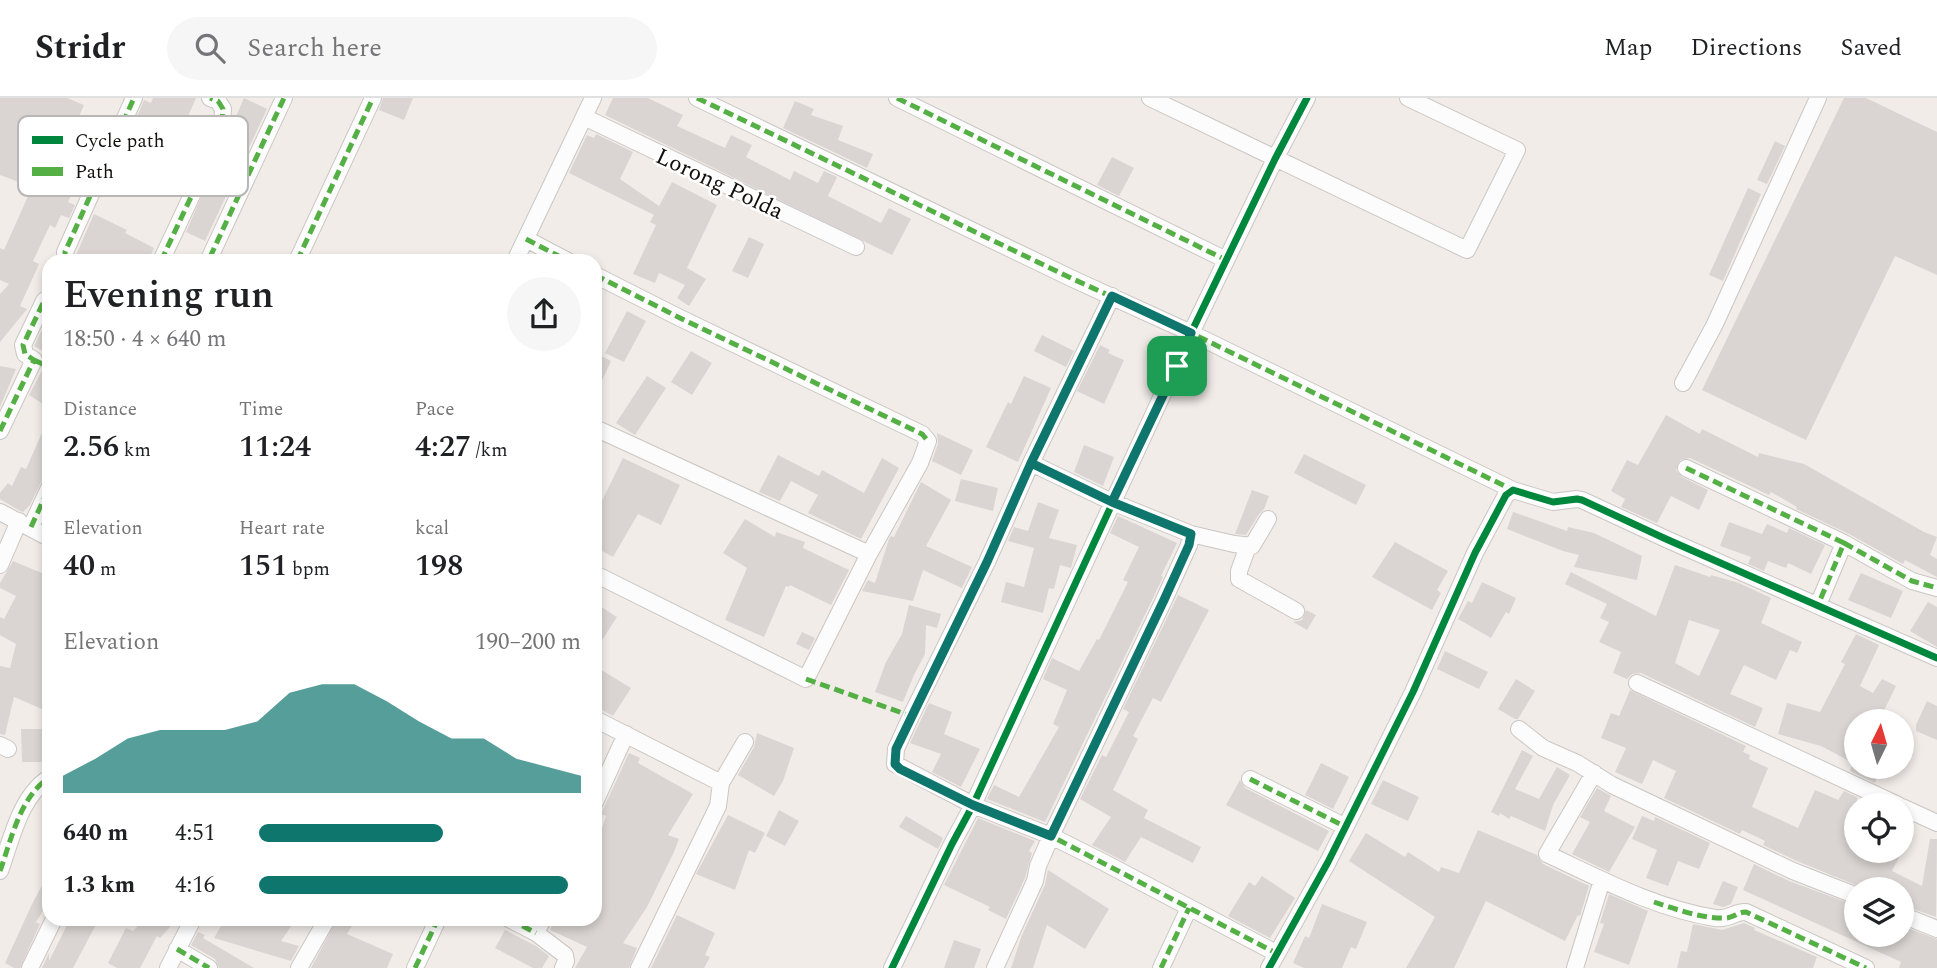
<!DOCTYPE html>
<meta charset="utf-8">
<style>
body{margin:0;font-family:Spectral,serif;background:#f6f6f6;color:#202124;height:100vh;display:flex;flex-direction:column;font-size:26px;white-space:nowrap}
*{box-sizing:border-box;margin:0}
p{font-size:23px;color:#757577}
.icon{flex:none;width:38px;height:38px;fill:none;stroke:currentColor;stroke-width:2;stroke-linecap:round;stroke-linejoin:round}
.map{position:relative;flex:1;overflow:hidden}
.side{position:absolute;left:42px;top:156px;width:560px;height:672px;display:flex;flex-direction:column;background:#fff;border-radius:21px;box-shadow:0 4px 10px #0003}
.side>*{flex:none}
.needle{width:46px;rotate:5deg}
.buttons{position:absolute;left:1844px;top:611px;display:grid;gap:14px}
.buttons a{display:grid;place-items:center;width:70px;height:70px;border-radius:50%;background:#fff;box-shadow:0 4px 10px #0003;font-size:35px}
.pin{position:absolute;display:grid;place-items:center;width:60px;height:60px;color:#fff;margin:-30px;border-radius:14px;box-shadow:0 4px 10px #0006}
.round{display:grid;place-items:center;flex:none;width:74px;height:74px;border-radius:37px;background:#f6f6f6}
.headline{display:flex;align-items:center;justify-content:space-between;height:119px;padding:0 21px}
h1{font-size:38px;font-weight:600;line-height:52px}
.stats{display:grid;grid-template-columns:repeat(3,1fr);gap:10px;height:119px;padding:7px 21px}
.stats div{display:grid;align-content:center}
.stats b{font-size:30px;font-weight:600}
.stats small{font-size:19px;font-weight:400}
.stats p{font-size:19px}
.chart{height:196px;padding:14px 21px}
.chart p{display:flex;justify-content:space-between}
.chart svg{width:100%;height:126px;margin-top:7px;fill:#0f766e;opacity:.7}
ul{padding:0 21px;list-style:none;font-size:23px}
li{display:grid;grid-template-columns:112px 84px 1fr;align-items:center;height:52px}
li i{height:18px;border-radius:9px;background:#0f766e}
header{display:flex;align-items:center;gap:42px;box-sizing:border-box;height:98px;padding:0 35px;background:#fff;border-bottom:2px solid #e0e0e0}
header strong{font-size:33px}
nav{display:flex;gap:38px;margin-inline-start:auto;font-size:24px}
.search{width:490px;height:63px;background:#f6f6f6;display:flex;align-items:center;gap:18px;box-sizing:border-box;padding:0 24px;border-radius:38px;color:#757577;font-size:26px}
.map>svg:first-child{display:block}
</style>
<header>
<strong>Stridr</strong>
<div class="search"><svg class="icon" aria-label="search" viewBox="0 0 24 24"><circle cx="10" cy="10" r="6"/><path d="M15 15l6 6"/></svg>Search here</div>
<nav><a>Map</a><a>Directions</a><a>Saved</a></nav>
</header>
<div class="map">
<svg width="1937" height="870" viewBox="0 0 1937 870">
<rect width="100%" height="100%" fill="#f1ece8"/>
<path fill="#dad5d2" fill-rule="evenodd" d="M0,0H67L84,7L77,23L102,33L81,81L79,80L68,104L75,107L69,120L61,117L55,130L50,127L33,163L39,166L20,208L27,211L0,244V196L9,186L0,182V150L4,152L32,89L0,77Z
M153,0H196L178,41L135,23L144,2L151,5Z
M244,0L267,11L205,143L186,134Z
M383,0H413L404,22L379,12Z
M613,0H648L683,17L677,28L725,50L731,37L752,47L746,59L790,82L794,73L818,85L824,73L837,79L828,98L881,125L889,110L911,121L892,157L605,17Z
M1844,0H1866L1937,34V177L1895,158L1806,342L1702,292Z
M795,3L814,11L811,17L843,28L838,42L873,56L867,70L783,30Z
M596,36L633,54L620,81L659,108L672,84L717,107L687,170L706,181L689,208L677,200L685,187L659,175L655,185L633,176L656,127L650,124L654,117L569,75L587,37L594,40Z
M1775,43L1785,48L1767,86L1757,82Z
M1112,59L1134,70L1119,98L1097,87Z
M1748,90L1761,96L1723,183L1709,177Z
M94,116L127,132L125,135L154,150L148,163H86L76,157Z
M749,139L764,146L748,180L732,173Z
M627,213L646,223L624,264L605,255Z
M49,217V256L34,248Z
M1042,237L1074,253L1066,269L1034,253Z
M1100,247L1110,252L1108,255L1124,262L1104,306L1077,293Z
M691,253L712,265L692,297L671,284Z
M595,255L611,263L595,298Z
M49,259V310L29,297Z
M0,268L16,271L0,309Z
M647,278L666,290L635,337L616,325Z
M1024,278L1051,290L1018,364L986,349L1008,304L1011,306Z
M1666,317L1700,336L1702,331L1758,359L1759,355L1804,366L1924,434L1937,439L1930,457L1937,461V479L1905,462L1903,466L1849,436L1796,411L1797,409L1771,394L1769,397L1690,360L1680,362L1676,372L1682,379L1708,392L1699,412L1671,398L1657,425L1621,409L1625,401L1611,393L1627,362L1638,367Z
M49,319V380L42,382L30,407L23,414L20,413L0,401V395L8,385L12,388L21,369L26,371Z
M937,335L973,352L961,377L932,363L938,346Z
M1084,347L1114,359L1103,388L1074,374Z
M1304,356L1366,387L1356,407L1294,375Z
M778,357L819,378L822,372L864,395L882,360L899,370L861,441L808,415L818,397L791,383L780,403L759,394Z
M623,360L680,387L661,427L638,416L613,459L595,449V417Z
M961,381L998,390L993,413L955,403Z
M921,384L951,402L926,448L972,469L962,490L923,472L913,503L862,493L868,482L875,485L889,441L891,438L894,439Z
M1252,392L1269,398L1264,411L1259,416L1246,437L1235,436Z
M1038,404L1059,412L1049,440L1077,447L1071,470L1060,467L1054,491L1049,490L1043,515L1001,504L1006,484L1024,489L1034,450L1008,443L1014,429L1028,433Z
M1513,414L1567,433L1568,429L1594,435L1642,458L1637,482L1574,469L1579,457L1563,453L1507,431Z
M1118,418L1177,445L1161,478L1163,479L1154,498L1045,724L987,701L994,687L1019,699L1059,629L1053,626L1067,592L1043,581L1052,560L1079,573L1097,541L1099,542L1128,484L1123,482L1139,449L1110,435Z
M745,421L775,439L776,434L805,444L803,450L849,472L831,507L790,487L789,489L786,488L764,539L725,522L747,470L723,455Z
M1729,424L1762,436L1767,426L1787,435L1789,430L1825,447L1811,476L1788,465L1786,470L1768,463L1764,473L1748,466L1751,459L1720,448Z
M1395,444L1448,473L1437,492L1441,495L1432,512L1372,479Z
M13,463L49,478V614L14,599L5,637L0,636V568L10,570L16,546L0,537V519L4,521L16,498L0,490V485Z
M1675,467L1710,479L1711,477L1739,485L1771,500L1761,525L1802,544L1797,555L1790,552L1776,582L1744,567L1730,596L1763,610L1755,629L1641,575L1632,576L1627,581L1613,575L1621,554L1599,544L1609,524L1600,520L1607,506L1565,486L1571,474L1656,518ZM1689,522L1720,532L1699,578L1675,565Z
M1861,475L1903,493L1891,520L1848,502Z
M1482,484L1516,500L1509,516L1506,514L1491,540L1458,521L1468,503L1472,505Z
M1178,497L1209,512L1161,604L1153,600L1133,638L1138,641L1113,692L1148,712L1144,720L1201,749L1193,765L1141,739L1125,764L1092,747L1111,719L1080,701L1102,657L1106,659L1129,614L1123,611Z
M1928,504L1937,509V549L1910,533Z
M595,505L617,519L595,553Z
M909,507L941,516L937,530L926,527L925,556L914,577L903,604L875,594L886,564L902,536Z
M1306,512L1316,517L1307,532L1293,524L1302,522Z
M802,534L815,540L809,552L796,546Z
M1856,536L1879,547L1860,588L1873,595L1882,581L1896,588L1879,623H1857V667L1821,648L1778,636L1787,605L1820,614L1845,566L1841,564Z
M1445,553L1488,574L1479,591L1437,571Z
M595,568L631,590L613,618L595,608Z
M1516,581L1535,593L1518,621H1515L1498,611Z
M1630,592L1746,648L1743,654L1750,657L1749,661L1768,670L1752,709L1798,730L1815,692L1838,702L1844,693L1857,699V752L1875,762L1880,752H1903L1892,773L1922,788L1930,741H1937L1936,819L1902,807V791H1879L1866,785L1863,790L1797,763L1763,747L1765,743L1742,732L1740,736L1664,700L1676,673L1653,662L1642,686L1615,674L1626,650L1601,640L1611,615L1619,618Z
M1927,603L1937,608V642L1916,633V627Z
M929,605L952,614L944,636L980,651L961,689L932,674L941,656L910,645Z
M21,631H49V664H22Z
M757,635L794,650L783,683L774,698L738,677L754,649Z
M1522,652L1533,658L1515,691L1539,701L1557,669L1570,677L1553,707L1545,733L1511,718L1509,721L1500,715L1499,718L1491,714Z
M629,655L640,660L638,665L693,696L668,737L679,741L674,754L647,809L623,845L637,850L629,870H575L587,849L550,832L555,821H595V751L606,718L601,716Z
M1321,665L1349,679L1333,711L1305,697Z
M1852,668H1881L1875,685L1850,673Z
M1240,682L1245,690L1329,733L1318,753L1226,707Z
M1383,682L1419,699L1408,723L1371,706Z
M1597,690L1611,698L1604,713L1635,729L1609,774L1572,756L1590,724L1580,719Z
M779,712L799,723L785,748L766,738Z
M728,717L765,735L755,755L749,752L735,792L696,776Z
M906,718L943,740L938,751L899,729Z
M1642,718L1654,723L1655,719L1710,745L1699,771L1678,763L1668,788L1646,780L1657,752L1632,741Z
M978,720L1035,743L1029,753L1032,755L1025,780L1006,821L988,812L990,809L944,787Z
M1478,732L1537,757L1543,766L1589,788L1580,818L1578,817L1565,843L1486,803L1454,870H1406L1435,819L1349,763L1366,735L1405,759L1408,754L1439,774L1441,769L1459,775Z
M1754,766L1789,783L1857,808V836H1902V828L1937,841V870H1899L1901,864L1743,792Z
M1048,772L1109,811L1085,851L1047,827L1033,870H1011L1022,837L1045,787Z
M49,775V803L36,824L40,826L20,870H14L5,865L33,804Z
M1262,778L1295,800L1270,840L1228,818L1249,784L1255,788Z
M1723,783L1738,789L1731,806L1723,809L1713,806Z
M1609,796L1648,813L1629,867L1594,854L1604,826L1600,825Z
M1322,806L1367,824L1356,851L1351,849L1342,870H1304L1293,865L1305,838L1309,840Z
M677,817L715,835L705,857L710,859L704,870H651Z
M70,821H99L73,870H42L49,855V863Z
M145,821H177L160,840L157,838L140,870H117L108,865L126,830L133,833Z
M225,821H296L281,843L299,848L291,863L214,840Z
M337,821H356L347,836L393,856L387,870H311Z
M1744,825L1755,830L1754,832L1817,859L1813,870H1677L1681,853L1687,854L1693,826L1722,832Z
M505,832L536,848L549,858L542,870H533L495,850Z
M198,834L205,837L203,840L254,870H219L215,861L191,847Z
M954,842L981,851L974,870H944Z"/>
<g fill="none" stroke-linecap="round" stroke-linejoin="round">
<defs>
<path id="minor" d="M697,0L1073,181L1191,235L1513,392
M897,0L1226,162
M1150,0L1467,152L1517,52L1408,0
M584,19L856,149
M526,141L568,163
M210,159L284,0
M66,163L65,154L134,0
M161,163L199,82L222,26L223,11L218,3L210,0
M297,163L373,0
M515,163L593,0
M595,177L680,220L922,336L928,343L920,365L869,456L595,330
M1112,198L1031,365L987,464L911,618L896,651L895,666L973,707L1051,738L1103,764L1276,855
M1683,285L1714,228L1818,0
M0,333L34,262L25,256L23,247L44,203L49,199
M1686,370L1844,445L1818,507
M0,414L49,440
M31,429L49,390
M1191,436L1234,446L1252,448L1268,421
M1844,445L1912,483L1937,490
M1248,448L1239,473V481L1296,513
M0,467L19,423
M595,476L806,581L869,456
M1637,585L1898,707
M595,621L721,685
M1519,631L1543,650L1577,665L1612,687L1793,773L1857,798
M0,647L8,651
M1594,675L1547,756C1601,781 1654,810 1715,820C1731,822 1734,813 1746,814L1866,870
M1250,681L1344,728
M595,704L626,636
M1902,709L1937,725
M0,773C11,743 20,698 49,680
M1902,817L1937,831
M509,821L536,835
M543,821L536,835L565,857L566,863L563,870
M177,851L209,870
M30,870L54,821
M168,870L193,821
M299,870L327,821
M415,870L438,821
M639,870L718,708L721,685L745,644
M892,870L952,746L973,707L1191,235L1275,61L1307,0
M995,870L1035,783L1038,768L1051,738L1164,502L1189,447L1191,436L1112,404L1031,365
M1161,870L1189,810
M1269,870L1328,764L1413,594L1475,455L1506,397L1513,392L1553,404L1577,401L1582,402L1666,441L1937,560
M1575,870L1602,782"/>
</defs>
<use href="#minor" stroke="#cac6c3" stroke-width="18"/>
<use href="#minor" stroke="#fdfcfc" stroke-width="16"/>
<path stroke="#54b044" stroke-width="5" stroke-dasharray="10 5" stroke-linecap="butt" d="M697,0L1073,181L1191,235L1513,392
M897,0L1226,162
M526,141L568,163
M210,159L284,0
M66,163L65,154L134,0
M161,163L199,82L222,26L223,11L218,3L210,0
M297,163L373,0
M595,177L680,220L922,336L928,343
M34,262L49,269
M0,333L34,262L25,256L23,247L44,203L49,199
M1686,370L1844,445L1818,507
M31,429L49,390
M1844,445L1912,483L1937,490
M806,581L911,618
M896,651L895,666L900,671L973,707L1051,738L1276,855
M1250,681L1344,728
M1051,738L1164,502L1189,447L1191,436L1112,404
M0,773C11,743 20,698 49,680
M1654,804C1675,811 1703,821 1725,820C1734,820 1737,814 1746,814L1866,870
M509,821L536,835
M177,851L209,870
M415,870L438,821
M1161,870L1189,810"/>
<defs>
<path id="cycleway" d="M892,870L952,746L973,707L1191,235L1275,61L1307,0
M1269,870L1328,764L1413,594L1475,455L1506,397L1513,392L1553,404L1577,401L1582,402L1666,441L1937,560"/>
</defs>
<use href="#cycleway" stroke="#fff" stroke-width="11"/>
<use href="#cycleway" stroke="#00873e" stroke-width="7"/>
</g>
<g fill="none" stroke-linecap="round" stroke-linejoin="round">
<defs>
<path id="route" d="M1177,268L1112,404L1031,365L987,464L896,651L895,666L900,671L973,707L1051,738L1164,502L1189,447L1191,436L1112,404L1031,365L1112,198L1191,235L1177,268"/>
</defs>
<use href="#route" stroke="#fff" stroke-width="14"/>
<use href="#route" stroke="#0f766e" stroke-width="9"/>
</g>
<g text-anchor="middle" stroke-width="5" stroke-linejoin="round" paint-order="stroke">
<g font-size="23" fill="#120f0c" stroke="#fff">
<text transform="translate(720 85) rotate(25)" y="8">Lorong Polda</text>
</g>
</g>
<rect x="18" y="18" width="230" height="80" rx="10" fill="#fff" stroke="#b8b7b6" stroke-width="2"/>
<rect x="32" y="38" width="31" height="8" fill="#00873e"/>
<rect x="32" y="69" width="31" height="9" fill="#54b044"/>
<g font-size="19" fill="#120f0c">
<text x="75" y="49">Cycle path</text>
<text x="75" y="80">Path</text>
</g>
</svg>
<div class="buttons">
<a><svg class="needle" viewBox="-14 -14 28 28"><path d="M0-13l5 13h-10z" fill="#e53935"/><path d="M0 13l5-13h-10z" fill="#757577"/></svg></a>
<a><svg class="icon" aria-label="locate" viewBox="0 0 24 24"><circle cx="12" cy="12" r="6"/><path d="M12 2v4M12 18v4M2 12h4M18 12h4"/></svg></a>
<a><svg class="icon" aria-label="layers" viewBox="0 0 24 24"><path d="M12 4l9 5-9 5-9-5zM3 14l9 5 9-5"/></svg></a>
</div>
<div class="pin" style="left:1177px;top:268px;background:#1e9e55"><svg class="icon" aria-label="arrive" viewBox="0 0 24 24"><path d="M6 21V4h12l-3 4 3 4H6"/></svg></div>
<section class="side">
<div class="headline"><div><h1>Evening run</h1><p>18:50 · 4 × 640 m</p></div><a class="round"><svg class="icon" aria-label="share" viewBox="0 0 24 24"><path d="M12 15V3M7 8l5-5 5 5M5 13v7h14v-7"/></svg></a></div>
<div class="stats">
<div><p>Distance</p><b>2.56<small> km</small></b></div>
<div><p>Time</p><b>11:24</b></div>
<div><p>Pace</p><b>4:27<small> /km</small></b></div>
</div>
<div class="stats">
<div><p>Elevation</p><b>40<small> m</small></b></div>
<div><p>Heart rate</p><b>151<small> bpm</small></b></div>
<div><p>kcal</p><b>198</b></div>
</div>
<div class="chart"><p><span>Elevation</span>190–200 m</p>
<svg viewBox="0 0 160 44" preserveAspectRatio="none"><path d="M0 44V38L10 32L20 25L30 22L40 22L50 22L60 19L70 9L80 6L90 6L100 12L110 19L120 25L130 25L140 32L150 35L160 38V44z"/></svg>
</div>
<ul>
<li><b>640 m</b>4:51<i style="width:57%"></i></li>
<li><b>1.3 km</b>4:16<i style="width:96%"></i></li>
</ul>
</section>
</div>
